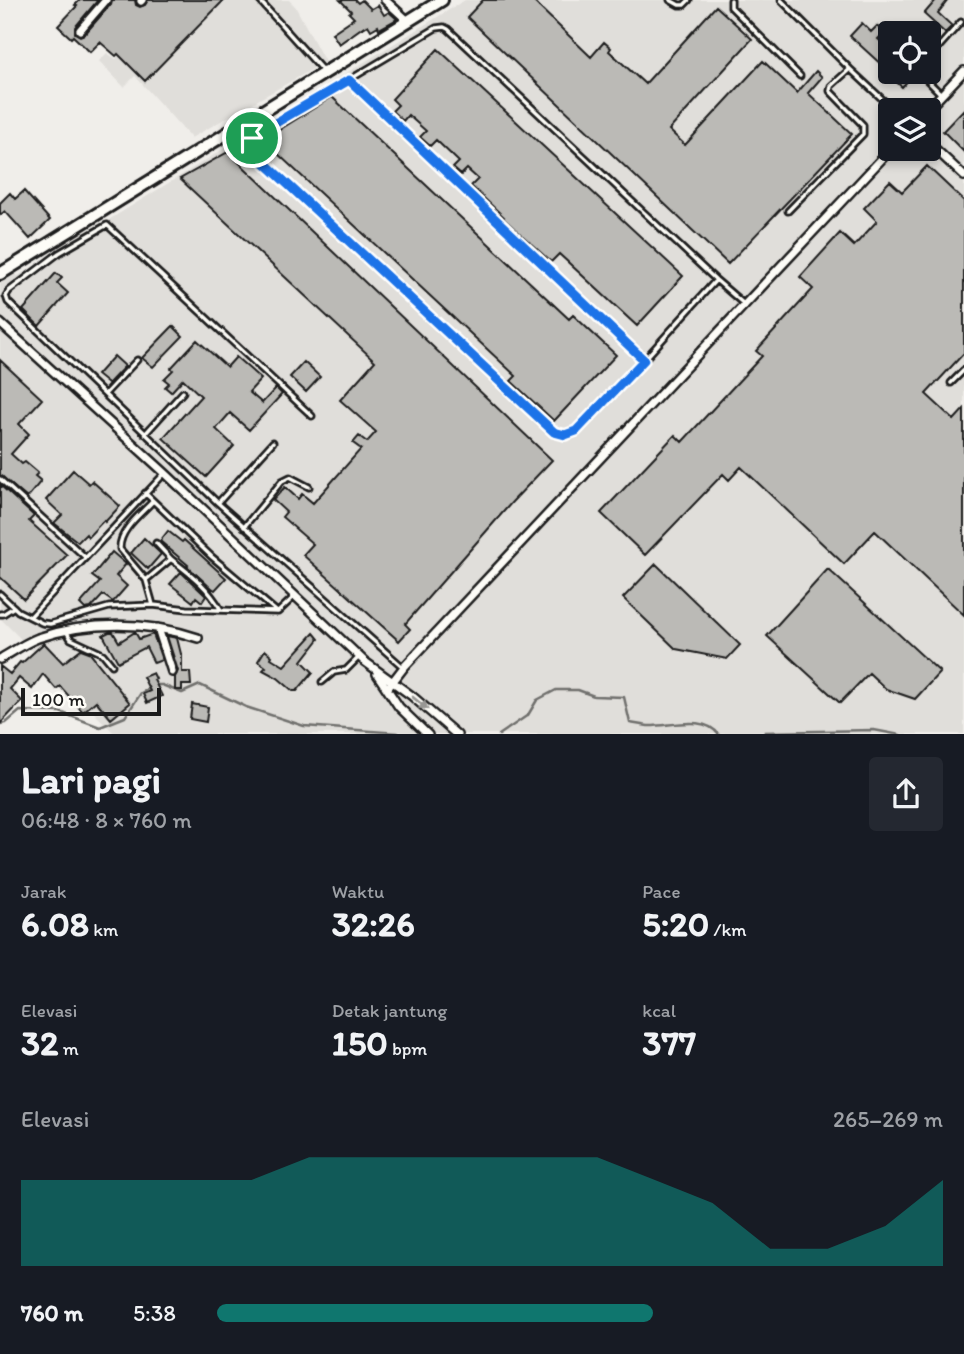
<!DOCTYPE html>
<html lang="id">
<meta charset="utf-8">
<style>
body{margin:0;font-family:Itim,sans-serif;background:#242831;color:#f1f3f6;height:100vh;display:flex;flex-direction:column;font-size:26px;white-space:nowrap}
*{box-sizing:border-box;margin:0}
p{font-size:23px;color:#9ea1a6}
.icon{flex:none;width:38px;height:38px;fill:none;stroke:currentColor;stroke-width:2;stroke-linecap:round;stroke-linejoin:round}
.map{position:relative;height:734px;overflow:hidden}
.side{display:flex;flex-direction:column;background:#171b24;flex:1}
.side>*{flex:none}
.buttons{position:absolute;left:878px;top:21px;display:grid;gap:14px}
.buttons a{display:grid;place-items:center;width:63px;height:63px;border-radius:7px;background:#171b24;box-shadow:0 4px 10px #0003;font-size:35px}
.scale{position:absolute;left:21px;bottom:18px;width:140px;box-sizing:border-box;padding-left:7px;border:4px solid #1c1c1c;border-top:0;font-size:19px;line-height:24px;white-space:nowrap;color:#1c1c1c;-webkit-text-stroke:5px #fdfcf7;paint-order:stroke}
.pin{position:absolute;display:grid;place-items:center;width:60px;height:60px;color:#fff;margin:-30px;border:4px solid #fff;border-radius:50%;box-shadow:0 2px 7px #0007}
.round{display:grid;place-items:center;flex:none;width:74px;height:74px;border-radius:7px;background:#242831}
.headline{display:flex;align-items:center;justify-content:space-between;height:119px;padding:0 21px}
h1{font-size:38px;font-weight:800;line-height:52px}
.stats{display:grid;grid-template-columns:repeat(3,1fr);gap:10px;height:119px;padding:7px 21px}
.stats div{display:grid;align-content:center}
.stats b{font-size:35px;font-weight:800}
.stats small{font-size:19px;font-weight:400}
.stats p{font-size:19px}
.chart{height:196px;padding:14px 21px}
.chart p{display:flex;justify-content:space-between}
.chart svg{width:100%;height:126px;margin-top:7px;fill:#0f766e;opacity:.7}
ul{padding:0 21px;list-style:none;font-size:23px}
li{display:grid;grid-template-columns:112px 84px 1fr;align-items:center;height:52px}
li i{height:18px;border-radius:9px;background:#0f766e}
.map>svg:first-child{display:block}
</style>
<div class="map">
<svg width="964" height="735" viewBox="0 0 964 735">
<rect width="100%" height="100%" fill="#f0eeea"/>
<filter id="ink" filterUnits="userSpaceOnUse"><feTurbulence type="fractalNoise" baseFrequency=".0143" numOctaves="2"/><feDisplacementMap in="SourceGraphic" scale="14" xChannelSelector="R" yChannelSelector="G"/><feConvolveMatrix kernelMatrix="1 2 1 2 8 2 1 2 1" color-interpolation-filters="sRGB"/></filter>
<g filter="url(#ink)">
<path fill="#e0deda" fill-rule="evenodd" d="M172,0H289L295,6L325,62L191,138L135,76L124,87L99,61L107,53L116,59Z
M465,0H964V734H115L0,618V261L18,276ZM891,33H929V72H891ZM891,110H929V149H891Z"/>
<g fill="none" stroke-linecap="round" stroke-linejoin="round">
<path stroke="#706f6d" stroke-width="2.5" d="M0,724L6,723L20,711L60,712L100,727L125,717L141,693L155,685H162L182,693L200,685L246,707L304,726L398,733
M499,735L528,715L537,700L556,690H578L594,696L624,697L630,723C636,724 642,725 648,726C670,727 704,714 719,735
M763,735L765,732L874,730L900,735"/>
</g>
<path fill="#bbbab6" stroke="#1c1c1c" stroke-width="2" d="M80,0H98L75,27V33L80,36L85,34L111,4L112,0H135L136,5L140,7L145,5L148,0H224L145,81L118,54L116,56L100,42L90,52L73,36L71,38L58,26L77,6L75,5Z
M340,0H355L358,3L362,0L371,9L378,5L384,15L389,12L397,19L379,29L378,26L371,30L368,25L363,28V27L339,44L332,33L354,18L349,13L351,11Z
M483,0H532L591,57L604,42L611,48L609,51L645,84L716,6L752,39L669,130L685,145L763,61L797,93L816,71L822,77L808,93L852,134L728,264L467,17Z
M936,0H948L938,13L952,26L945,33L924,14Z
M862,23L871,32L877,26L884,33L878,39L891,51V72H907L912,76L902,87L882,69L884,67L850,36Z
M438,49L683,276L637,326L559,254L551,262L503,218L504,217L471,186L478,179L467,169L461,175L453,168L459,162L436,140L430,146L420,137L426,131L408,115L403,121L392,111L398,105L392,99Z
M332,97L569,319L573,315L616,355L554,421L511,381L516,376L263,140Z
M964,109V152L943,131Z
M228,152L552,460L512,502L405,624L410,629L399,641L303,555L313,544L282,517L286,512L273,500L285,487L298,499L302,494L313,503L361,449L353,443L359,436L367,442L376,432L340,400L375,361L180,179Z
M927,166L964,201V353L926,394L954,420L964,409V615L875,531L844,564L741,467L729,480L723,474L645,555L601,513L675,435L682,442L762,356L756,351L813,289L800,277L840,233L854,246L877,221L864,208L890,181L902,192Z
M24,191L50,220L30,239L5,211L0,215V203L10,193L15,199Z
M56,273L62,278L57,283L68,293L39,326L23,310Z
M173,326L183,336L153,367L142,358Z
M197,340L227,367L236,357L261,379L249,392L262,403L276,388L282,394L249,430L230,413L216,429L234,446L206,477L163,438L201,396L183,379L171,392L165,387L169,383L164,379L173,370L171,368Z
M114,356L125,366L108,384L97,375Z
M0,360L42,399L19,424L29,434L11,454L22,464L25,462L38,473L35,476L41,481L27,498L0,475Z
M304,362L320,377L306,392L290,377Z
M73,470L89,484L92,481L120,506L105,522L104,520L88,537L86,534L78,542L54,523L62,515L46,500Z
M0,485L34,516L29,521L67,555L24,599L0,577Z
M168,531L182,542L184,540L226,578L215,590L212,588V589L187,566L188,565L160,541Z
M144,538L161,554L148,569L131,553Z
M112,552L126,564L116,576L127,586L113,602L103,595L91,608L85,609L80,604L100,582L92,576Z
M656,564L740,645L727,659L676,649L623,598Z
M828,569L940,672L915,699L886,689L869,673L840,703L767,636Z
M181,572L206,596L202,602L196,597L193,602L170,584Z
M109,632H113L119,642L135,632L139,639L153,634L162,660L154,663L146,647L118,662L103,635Z
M314,633L319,639L302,661L313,672L297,691H293L278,678L263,670L266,667L258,661L265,650L272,656L271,658L284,666Z
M167,636L177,638L181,654H182V672H190L191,685H182V690H175V677L178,671Z
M44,643L63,663L81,649L89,652L130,703L111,719L96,701L83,712L60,686L56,689L43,674L32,689L19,678L10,689L22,701L0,724V666L10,674L20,662L22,663Z
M153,673L156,679L154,680L162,696L147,703L143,694L150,691L143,677Z
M192,704L208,707L206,722L190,719Z"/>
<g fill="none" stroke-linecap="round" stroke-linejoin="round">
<defs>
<path id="lane" d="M259,0L323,71
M670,0L679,5H684L689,0
M731,0V7L800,76
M781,0L850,69L894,110
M889,44L891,46
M929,58L961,22
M921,72L922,75L940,93
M349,80L644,360L716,280
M788,211L863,134V125L830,91L831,86L850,69
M644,360L576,431L565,434L554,432L253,152L251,147L252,138L436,28L444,27L448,29L716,280L745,305
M951,383L964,370
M105,394L137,360
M145,434L183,392
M273,442L218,503L8,302L6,296L9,291L59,253L107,225L312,416
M0,479L85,557
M145,493L212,557L276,611
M218,503L403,667
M244,527L282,481L290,477L309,487
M156,543L171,559
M146,580L171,559C193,576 207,586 221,610
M0,594L18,611L30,617L165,473
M153,605L146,580L120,549C119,530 141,514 153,501
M0,614H3L14,607
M30,617L42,623L50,624L109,607L153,605L187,609L278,612L295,596
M66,631L71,639L103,654L112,665
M322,682L334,672L346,670L359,657"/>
<path id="street" d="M385,0L408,21
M141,1L142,0
M80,30L106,0
M927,110L964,71
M929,143L964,176
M0,323L165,473L364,661L412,696L457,735
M158,628L172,672
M0,659C12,652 25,643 38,638C88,621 148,621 198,638
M377,674L399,707L428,735
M387,689L404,667L891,149"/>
<path id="secondary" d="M0,274L442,0"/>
</defs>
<use href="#lane" stroke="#1c1c1c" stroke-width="9"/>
<use href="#street" stroke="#1c1c1c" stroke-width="12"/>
<use href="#secondary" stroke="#1c1c1c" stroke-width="16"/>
<use href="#lane" stroke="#fdfcf7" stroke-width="3.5"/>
<use href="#street" stroke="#fdfcf7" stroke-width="7"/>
<use href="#secondary" stroke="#fdfcf7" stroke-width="10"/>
</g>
<defs><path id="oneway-solid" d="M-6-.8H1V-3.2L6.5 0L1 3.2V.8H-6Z" transform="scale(1.75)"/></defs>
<use fill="#989794" href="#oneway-solid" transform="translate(420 703) rotate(39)"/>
</g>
<g fill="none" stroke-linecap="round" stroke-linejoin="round" filter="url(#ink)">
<defs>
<path id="route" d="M349,80L644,360L576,431L565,435L554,432L253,152L250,142L255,135Z"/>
</defs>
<use href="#route" stroke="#fff" stroke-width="14"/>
<use href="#route" stroke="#1a73e8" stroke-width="9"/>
</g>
</svg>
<div class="buttons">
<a><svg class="icon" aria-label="locate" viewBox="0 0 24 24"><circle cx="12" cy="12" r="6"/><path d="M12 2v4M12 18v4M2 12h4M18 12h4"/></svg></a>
<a><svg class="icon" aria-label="layers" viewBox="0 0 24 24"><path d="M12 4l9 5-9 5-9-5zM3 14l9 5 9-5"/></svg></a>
</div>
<div class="scale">100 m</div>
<div class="pin" style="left:252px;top:138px;background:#1e9e55"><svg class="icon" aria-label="arrive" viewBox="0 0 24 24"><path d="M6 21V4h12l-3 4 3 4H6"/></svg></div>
</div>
<section class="side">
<div class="headline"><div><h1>Lari pagi</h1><p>06:48 · 8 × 760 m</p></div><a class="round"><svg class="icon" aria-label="share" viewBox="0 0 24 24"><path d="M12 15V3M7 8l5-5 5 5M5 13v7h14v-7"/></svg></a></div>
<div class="stats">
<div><p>Jarak</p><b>6.08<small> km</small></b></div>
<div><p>Waktu</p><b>32:26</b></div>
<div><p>Pace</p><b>5:20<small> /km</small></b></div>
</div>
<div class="stats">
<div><p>Elevasi</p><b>32<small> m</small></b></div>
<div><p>Detak jantung</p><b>150<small> bpm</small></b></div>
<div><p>kcal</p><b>377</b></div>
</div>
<div class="chart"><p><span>Elevasi</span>265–269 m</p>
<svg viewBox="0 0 160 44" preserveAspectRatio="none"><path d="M0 44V14L10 14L20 14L30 14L40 14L50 6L60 6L70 6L80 6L90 6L100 6L110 14L120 22L130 38L140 38L150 30L160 14V44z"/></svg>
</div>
<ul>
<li><b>760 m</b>5:38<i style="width:60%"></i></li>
</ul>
</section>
